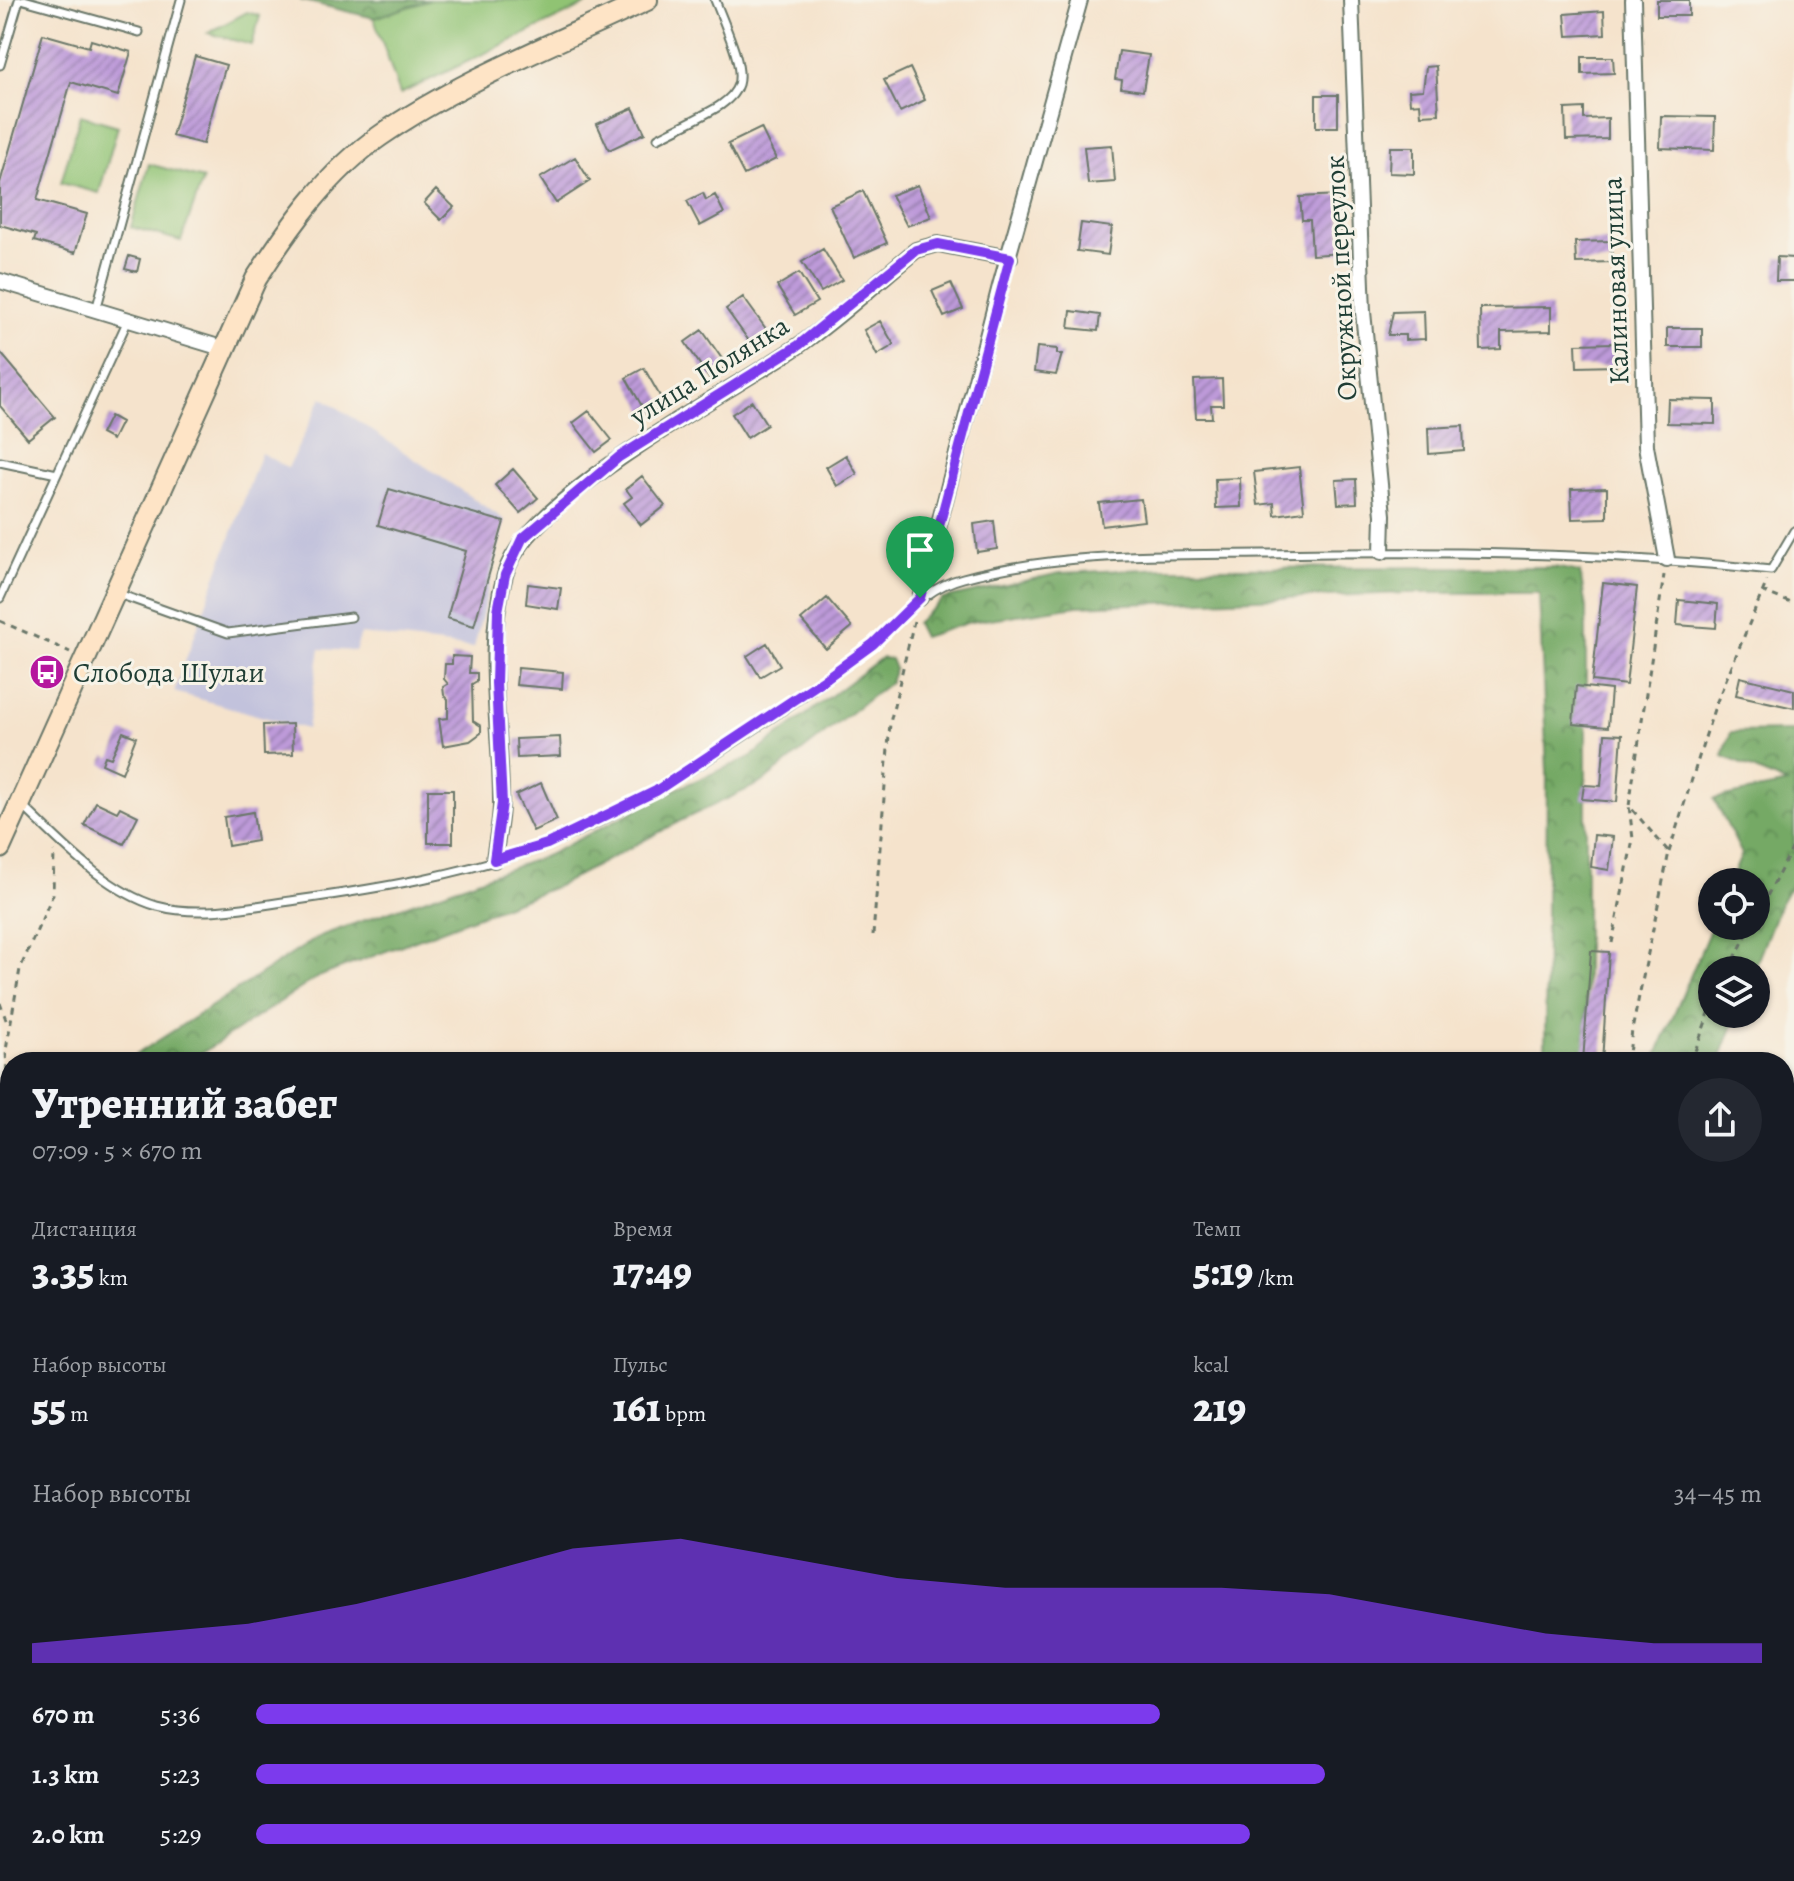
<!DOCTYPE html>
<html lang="ru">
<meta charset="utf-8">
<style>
body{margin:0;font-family:Alegreya,serif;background:#242831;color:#f1f3f6;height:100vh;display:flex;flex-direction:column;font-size:30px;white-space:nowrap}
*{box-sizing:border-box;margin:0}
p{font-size:26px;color:#9ea1a6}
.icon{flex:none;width:44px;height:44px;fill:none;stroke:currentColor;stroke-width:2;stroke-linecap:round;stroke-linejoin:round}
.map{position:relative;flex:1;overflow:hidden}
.panel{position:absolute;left:0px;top:1052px;width:1794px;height:830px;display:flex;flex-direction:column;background:#171b24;border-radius:32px 32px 0 0;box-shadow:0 2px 6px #0004}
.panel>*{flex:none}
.fabs{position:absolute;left:1698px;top:868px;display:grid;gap:16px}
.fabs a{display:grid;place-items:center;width:72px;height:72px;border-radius:50%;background:#171b24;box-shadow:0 2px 6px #0004;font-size:40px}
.pin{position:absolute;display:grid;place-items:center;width:68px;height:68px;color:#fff;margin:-82px -34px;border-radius:50% 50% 50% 0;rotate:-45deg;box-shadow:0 0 8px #0007}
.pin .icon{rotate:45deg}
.round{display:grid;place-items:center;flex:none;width:84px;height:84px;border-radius:42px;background:#242831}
.summary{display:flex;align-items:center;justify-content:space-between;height:136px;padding:0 32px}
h1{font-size:44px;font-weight:800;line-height:60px}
.stats{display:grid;grid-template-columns:repeat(3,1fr);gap:12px;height:136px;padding:8px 32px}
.stats div{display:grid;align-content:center}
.stats b{font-size:40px;font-weight:800}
.stats small{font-size:22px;font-weight:400}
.stats p{font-size:22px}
.chart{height:224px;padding:16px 32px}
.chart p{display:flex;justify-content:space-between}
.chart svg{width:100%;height:144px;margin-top:8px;fill:#7c3aed;opacity:.7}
ul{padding:0 32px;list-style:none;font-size:26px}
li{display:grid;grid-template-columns:128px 96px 1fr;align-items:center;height:60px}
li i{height:20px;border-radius:10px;background:#7c3aed}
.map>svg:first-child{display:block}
</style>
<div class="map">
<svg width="1794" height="1881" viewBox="0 0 1794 1881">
<defs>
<pattern id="forest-crowns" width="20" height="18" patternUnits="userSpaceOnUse" patternTransform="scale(2)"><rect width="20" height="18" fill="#74a965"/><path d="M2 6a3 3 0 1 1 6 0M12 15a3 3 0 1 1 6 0" fill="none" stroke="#5f8b54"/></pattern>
<pattern id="building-hatch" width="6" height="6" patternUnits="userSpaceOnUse" patternTransform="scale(2)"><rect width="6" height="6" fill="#bd9ad9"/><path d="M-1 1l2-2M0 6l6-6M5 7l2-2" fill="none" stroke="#997fb1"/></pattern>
</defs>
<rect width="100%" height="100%" fill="#f7f3e8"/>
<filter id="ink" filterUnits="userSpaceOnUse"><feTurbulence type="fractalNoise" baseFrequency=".0125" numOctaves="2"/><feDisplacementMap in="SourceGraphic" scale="16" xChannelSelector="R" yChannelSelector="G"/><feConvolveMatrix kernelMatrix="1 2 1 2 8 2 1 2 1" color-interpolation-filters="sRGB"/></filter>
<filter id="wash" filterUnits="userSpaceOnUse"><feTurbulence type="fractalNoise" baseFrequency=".006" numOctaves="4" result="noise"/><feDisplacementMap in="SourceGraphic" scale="32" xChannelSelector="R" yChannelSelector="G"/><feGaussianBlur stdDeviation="1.8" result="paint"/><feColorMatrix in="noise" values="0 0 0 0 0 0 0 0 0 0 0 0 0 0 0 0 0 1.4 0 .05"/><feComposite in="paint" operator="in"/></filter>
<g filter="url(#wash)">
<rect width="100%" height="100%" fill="#f5e3cc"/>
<path fill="#c2c2dc" d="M322,397L505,520L474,648L361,634L355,651L320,649L307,729L174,692L261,453L288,468Z"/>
<path fill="#90c373" stroke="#588054" stroke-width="2" d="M430,0H596L400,94L374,18Z
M247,12L260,16L252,45L208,33Z
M80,115L118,126L99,193L61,183Z
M149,164L203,179L181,241L131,227Z"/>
<path fill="url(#forest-crowns)" stroke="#4a734c" stroke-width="2" d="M300,0H430L374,18Z
M1554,567L1580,572L1586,608V1062H1545L1547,771L1539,593H1406L1077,606L970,622L923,637L916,623L943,599L1060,573L1167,568Z
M881,658L891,659L895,669L890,682L763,782L682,820L560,885L318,977L188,1062H125L320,936L548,855L676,789L749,758Z
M1794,731V880L1779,906L1754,970H1712V1014H1737L1719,1062H1654L1712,925L1756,926V882H1730L1742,854L1714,799L1787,784L1723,756L1731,732Z
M1669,1872H1755V1876L1738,1881H1670Z"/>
<g id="blocks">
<path fill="url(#building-hatch)" d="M1657,0H1689V16H1657Z
M1604,11L1605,34L1567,36L1565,14Z
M43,34L89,47L91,40L131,52L118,96L71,82L37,200L87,214L75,253L34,241L36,235L0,225V183Z
M1119,51L1149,55L1143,91L1121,88L1122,80L1115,79Z
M195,56L226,65L203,144L172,136Z
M1582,57H1613L1614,73L1582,74Z
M1436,66L1439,114L1421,115L1420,103L1410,104L1409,91L1423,90L1426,67Z
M910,68L925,100L900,112L884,80Z
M1316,95H1338V127H1316Z
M633,108L645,133L609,150L597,124Z
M1584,108V119L1608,118V139L1566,140L1565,109Z
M1661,116L1715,117L1714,150L1660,148Z
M761,128L776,159L744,175L728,144Z
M1112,145L1115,182L1088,184L1084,147Z
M1390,147H1414V174L1389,173Z
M575,157L590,181L556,203L540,178Z
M918,185L931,217L907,226L891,195Z
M436,190L454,207L441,220L424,203Z
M863,191L887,243L854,258L830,206Z
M703,193L706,200L715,195L724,213L700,226L687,201Z
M1339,195L1342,253L1312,255L1310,220H1302L1300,197Z
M1081,223L1112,227L1108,255L1077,251Z
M1611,241L1612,262L1576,263L1575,242Z
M823,249L842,280L821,292L802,262Z
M129,256L140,259L137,272L125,269Z
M1777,257L1794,258V281H1776Z
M799,273L817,302L795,315L777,286Z
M951,283L963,309L944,317L932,291Z
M743,297L769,333L752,345L726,309Z
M1551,307V331L1501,332V349L1481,350L1480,308Z
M1071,311L1100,315L1098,331L1069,328Z
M1424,311L1425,339L1405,340V335H1388L1393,312Z
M880,321L894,345L877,355L864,330Z
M1667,328H1702V347H1667Z
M702,330L727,366L709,378L685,342Z
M1615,343L1616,366L1577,367L1576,344Z
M1037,347L1057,349V354H1062L1056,375L1034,372Z
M0,352L55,417L28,439L0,406Z
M644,368L665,405L647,415L626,378Z
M1222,379L1223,405H1211L1212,418H1196L1194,380Z
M1668,399L1715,400V424L1667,423Z
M752,401L767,425L747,438L732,414Z
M589,411L612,440L596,452L573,423Z
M110,416L121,422L112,440L101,434Z
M1463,426L1464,451L1429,454L1428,428Z
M846,455L857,474L837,486L826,467Z
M1299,467L1304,511L1275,515L1274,503L1258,505L1254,472Z
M513,469L538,498L520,513L495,485Z
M642,476L665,506L641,525L624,503L632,497L626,489Z
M1240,478L1241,507L1216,508L1215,479Z
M1356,479L1357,503L1338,504L1336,480Z
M1607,488V518L1572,519L1571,489Z
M389,489L504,522L474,626L447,618L466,551L378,525Z
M1141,499L1144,521L1102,526L1099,503Z
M994,521L997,549L977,552L974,524Z
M1603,583L1637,587L1626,685L1592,681Z
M528,584L561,588L558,609L526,604Z
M827,598L852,627L826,649L801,620Z
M1679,600L1718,604L1716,628L1677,625Z
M767,643L780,665L760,677L747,656Z
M452,656L470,657L469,673H477V681L472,684L473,721L481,726V733L470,741L443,746L439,719L448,718V699L444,695L443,687L448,684L444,679L445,664H452Z
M518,668L563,672L562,689L516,685Z
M1740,677L1794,690V708L1736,695Z
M1576,686L1611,690L1608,727L1573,724Z
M292,724L293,754L264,755L263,725Z
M123,732L136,737L122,773L102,764L105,756L111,758Z
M1605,734L1622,735L1617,802L1582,799L1584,785L1601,786Z
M560,737L561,756L517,758L516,739Z
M541,783L557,820L533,831L516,795Z
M428,790H453V843H428Z
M96,802L117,812L120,807L138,816L124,844L84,825Z
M253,812L257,841L228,846L224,817Z
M1594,835L1613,837L1609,870L1591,867Z
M1591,951L1609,952L1602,1062H1583Z
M863,1872H892V1881H863Z
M1288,1872H1330L1331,1875L1291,1881Z
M1597,1872H1626L1627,1881H1598Z"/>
</g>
</g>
<g filter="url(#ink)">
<use href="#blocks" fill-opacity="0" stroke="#6a7769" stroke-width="2"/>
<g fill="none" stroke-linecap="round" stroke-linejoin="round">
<defs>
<path id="lane" d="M24,0L139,32
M0,65L19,0
M658,138C750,91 756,100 715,0
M96,310L181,0
M0,462L57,474
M116,593L228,633L351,617
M0,598L128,320
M22,805C60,841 105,891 157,906C202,918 252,906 297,900C382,888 464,874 545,845C616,819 696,768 759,726C797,700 838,673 873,643C903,618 924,588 963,578C1061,552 1163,555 1263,554C1433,551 1602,552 1771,570L1794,531"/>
<path id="street" d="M1351,0L1363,312L1383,515L1382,552
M1633,0L1646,446L1667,559
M0,281L225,349
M920,598L1000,286L1080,0
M494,860C496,840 502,819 501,799C501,726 484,647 505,575C526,497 729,393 798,346C839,318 877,282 916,250L938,244L1010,258
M913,1872V1881
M1152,1872L1155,1881
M1659,1872L1661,1881"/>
<path id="secondary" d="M0,848L256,279C289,227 328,172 380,136C459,81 559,42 647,0"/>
</defs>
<use href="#lane" stroke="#6a7769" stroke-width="11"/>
<use href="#street" stroke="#6a7769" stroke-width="18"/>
<use href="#secondary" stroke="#6a7769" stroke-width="24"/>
<path stroke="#6a7769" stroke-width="3" stroke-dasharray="6 6" stroke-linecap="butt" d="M1762,591L1794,604
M0,621L70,652
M1669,852L1715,706L1767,581
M1756,917L1794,845
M873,935L890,723L914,621
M1612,943L1633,839L1629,806
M1729,970L1751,926
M0,1003L8,1025
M1628,1062L1632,1030L1669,852L1629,806L1664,575
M1691,1062L1712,1005
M10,1143L6,1050L20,969L53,894L54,851
M0,1171H10
M0,1289L10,1204
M0,1611L10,1608
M0,1826L10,1871
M770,1872V1881"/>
<use href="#lane" stroke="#fff" stroke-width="7"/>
<use href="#street" stroke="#fff" stroke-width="14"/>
<use href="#secondary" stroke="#fee4c6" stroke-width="20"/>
<path stroke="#1f3d34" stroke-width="5" d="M1784,1340L1794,1244
M1784,1690L1794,1830"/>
</g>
</g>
<g fill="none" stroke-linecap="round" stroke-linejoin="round" filter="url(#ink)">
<defs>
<path id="route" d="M938,244L1010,258L920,598L873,644L825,679L656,791L547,844L494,860L502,803L496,683L498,611L505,575L522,539L619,457L799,345L916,250Z"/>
</defs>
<use href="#route" stroke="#fff" stroke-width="16"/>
<use href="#route" stroke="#7c3aed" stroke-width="10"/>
</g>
<defs>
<symbol id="bus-disc" viewBox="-11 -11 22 22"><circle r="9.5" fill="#b5179e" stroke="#f7f3e8"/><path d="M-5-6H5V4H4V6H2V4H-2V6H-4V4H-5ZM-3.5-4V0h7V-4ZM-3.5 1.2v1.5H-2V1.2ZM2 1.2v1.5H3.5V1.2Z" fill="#fff"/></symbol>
</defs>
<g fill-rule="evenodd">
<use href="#bus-disc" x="27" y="652" width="40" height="40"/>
</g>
<g text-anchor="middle" stroke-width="6" stroke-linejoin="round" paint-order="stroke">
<g font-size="28" fill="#1f3d34" stroke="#f7f3e8">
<text transform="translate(1340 278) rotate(-93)" y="10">Окружной переулок</text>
<text transform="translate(1615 281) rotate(-92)" y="10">Калиновая улица</text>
<text transform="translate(709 370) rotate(-32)" y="10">улица Полянка</text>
</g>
<g font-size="28" fill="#1f3d34" stroke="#f7f3e8" text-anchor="start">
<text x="73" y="682">Слобода Шулаи</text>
</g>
</g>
</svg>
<div class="fabs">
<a><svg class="icon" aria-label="locate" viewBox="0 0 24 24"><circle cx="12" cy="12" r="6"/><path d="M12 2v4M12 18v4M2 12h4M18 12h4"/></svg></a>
<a><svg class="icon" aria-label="layers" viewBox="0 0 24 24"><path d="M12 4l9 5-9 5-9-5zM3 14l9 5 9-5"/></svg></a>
</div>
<div class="pin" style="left:920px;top:598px;background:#1e9e55"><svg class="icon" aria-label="arrive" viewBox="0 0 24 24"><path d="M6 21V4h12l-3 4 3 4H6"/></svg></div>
<section class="panel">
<div class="summary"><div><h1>Утренний забег</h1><p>07:09 · 5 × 670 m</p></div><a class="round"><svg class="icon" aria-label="share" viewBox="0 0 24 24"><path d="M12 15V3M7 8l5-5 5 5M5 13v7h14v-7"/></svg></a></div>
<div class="stats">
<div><p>Дистанция</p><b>3.35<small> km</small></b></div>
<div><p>Время</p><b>17:49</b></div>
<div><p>Темп</p><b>5:19<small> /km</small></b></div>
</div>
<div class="stats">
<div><p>Набор высоты</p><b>55<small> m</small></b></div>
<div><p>Пульс</p><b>161<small> bpm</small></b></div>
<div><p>kcal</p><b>219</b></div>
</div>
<div class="chart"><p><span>Набор высоты</span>34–45 m</p>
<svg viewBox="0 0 160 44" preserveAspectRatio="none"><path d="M0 44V38L10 35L20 32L30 26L40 18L50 9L60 6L70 12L80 18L90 21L100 21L110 21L120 23L130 29L140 35L150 38L160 38V44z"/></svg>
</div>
<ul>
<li><b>670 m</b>5:36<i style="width:60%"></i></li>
<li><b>1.3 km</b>5:23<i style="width:71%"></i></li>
<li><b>2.0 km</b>5:29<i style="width:66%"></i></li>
</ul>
</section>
</div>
